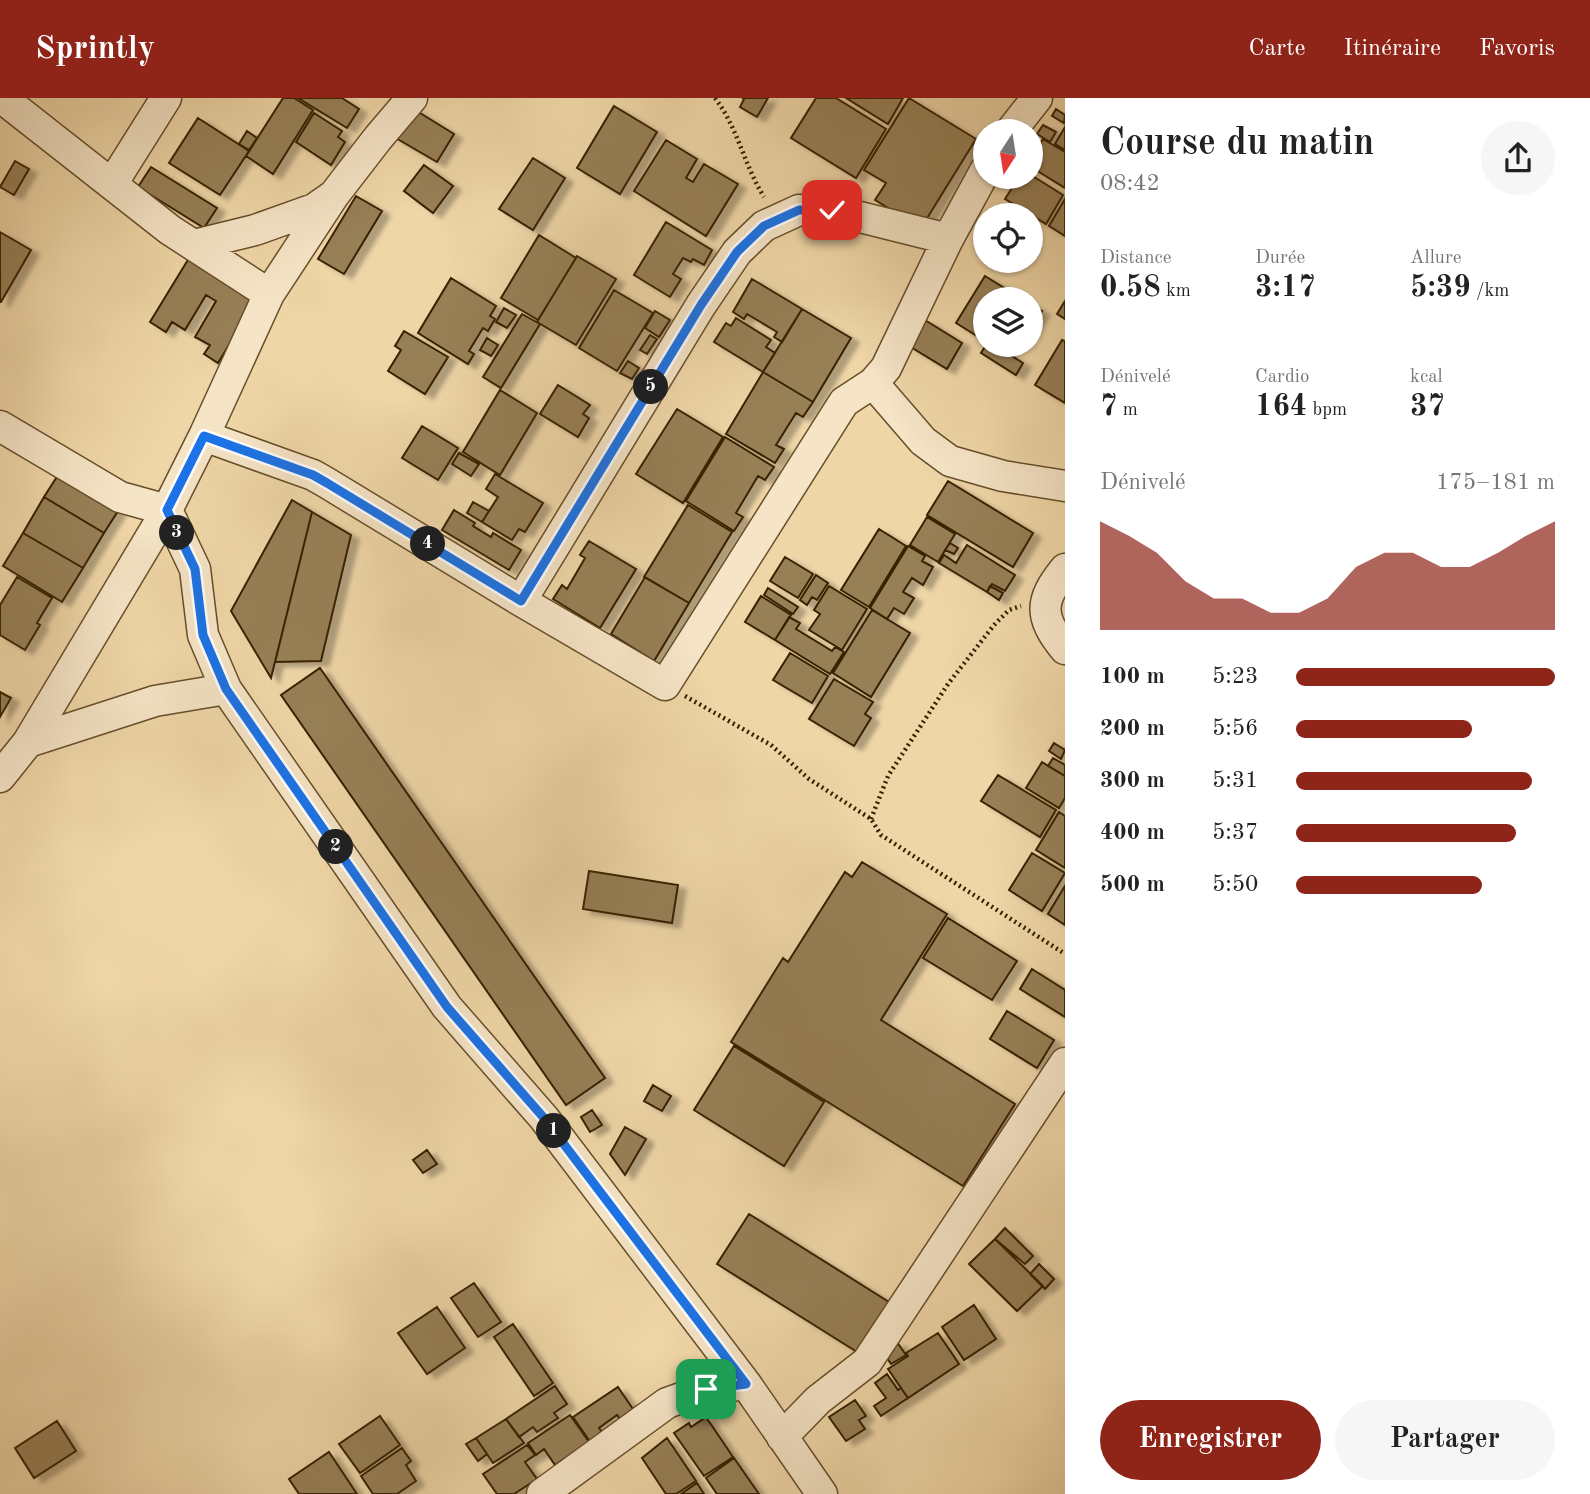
<!DOCTYPE html>
<html lang="fr">
<meta charset="utf-8">
<style>
body{margin:0;font-family:"Old Standard TT",serif;background:#f6f6f6;color:#222;height:100vh;display:flex;flex-direction:column;font-size:26px;white-space:nowrap}
*{box-sizing:border-box;margin:0}
p{font-size:23px;color:#767676}
.icon{flex:none;width:38px;height:38px;fill:none;stroke:currentColor;stroke-width:2;stroke-linecap:round;stroke-linejoin:round}
.map{position:relative;flex:1;overflow:hidden}
.side{display:flex;flex-direction:column;background:#fff;width:525px}
.side>*{flex:none}
.needle{width:46px;rotate:192deg}
.tools{position:absolute;left:973px;top:21px;display:grid;gap:14px}
.tools a{display:grid;place-items:center;width:70px;height:70px;border-radius:50%;background:#fff;box-shadow:0 2px 5px #0004;font-size:35px}
.pin{position:absolute;display:grid;place-items:center;width:60px;height:60px;color:#fff;margin:-30px;border-radius:14px;box-shadow:0 4px 10px #0006}
.km{position:absolute;width:35px;height:35px;margin:-18px;border-radius:50%;background:#222;color:#fff;font-size:19px;line-height:35px;text-align:center}
.round{display:grid;place-items:center;flex:none;width:74px;height:74px;border-radius:37px;background:#f6f6f6}
.headline{display:flex;align-items:center;justify-content:space-between;height:119px;padding:0 35px}
h1{font-size:38px;font-weight:700;line-height:52px}
.stats{display:grid;grid-template-columns:repeat(3,1fr);gap:10px;height:119px;padding:7px 35px}
.stats div{display:grid;align-content:center}
.stats b{font-size:30px;font-weight:700}
.stats small{font-size:19px;font-weight:400}
.stats p{font-size:19px}
.chart{height:196px;padding:14px 35px}
.chart p{display:flex;justify-content:space-between}
.chart svg{width:100%;height:126px;margin-top:7px;fill:#8f2418;opacity:.7}
.button{display:flex;gap:14px;margin-top:auto;padding:14px 35px}
.button a{flex:1;height:80px;border-radius:42px;background:#8f2418;color:#fff;font-size:28px;font-weight:700;line-height:80px;text-align:center}
.button a+a{background:#f6f6f6;color:#222}
ul{padding:0 35px;list-style:none;font-size:23px}
li{display:grid;grid-template-columns:112px 84px 1fr;align-items:center;height:52px}
li i{height:18px;border-radius:9px;background:#8f2418}
header{display:flex;align-items:center;gap:42px;box-sizing:border-box;height:98px;padding:0 35px;background:#8f2418;color:#fff}
header strong{font-size:33px}
nav{display:flex;gap:38px;margin-inline-start:auto;font-size:24px}
main{display:flex;flex:1;min-height:0}
.map>svg:first-child{display:block}
</style>
<header>
<strong>Sprintly</strong>
<nav><a>Carte</a><a>Itinéraire</a><a>Favoris</a></nav>
</header>
<main>
<div class="map">
<svg width="1065" height="1396" viewBox="0 0 1065 1396">
<defs>
<filter id="shadow"><feDropShadow dx="8" dy="4.5" stdDeviation="2" flood-color="#0004"/></filter>
</defs>
<rect width="100%" height="100%" fill="#efd6a7"/>
<filter id="stains"><feTurbulence type="fractalNoise" baseFrequency=".00286" numOctaves="4"/><feColorMatrix values="0 0 0 0 .2 0 0 0 0 .09 0 0 0 0 .02 0 0 0 .5 -.17"/></filter>
<radialGradient id="worn" r=".72"><stop offset=".6" stop-color="#630" stop-opacity="0"/><stop offset="1" stop-color="#630" stop-opacity=".3"/></radialGradient>
<path fill="#977f57" stroke="#382000" stroke-width="2" filter="url(#shadow)" d="M283,0H294L313,12L273,76L246,58Z
M298,0H342L359,11L347,30Z
M742,0H768L757,19L740,9L744,1Z
M816,0H836L886,31L856,80L791,40Z
M846,0H903L888,26Z
M909,0L976,41L921,130L875,102L886,85L864,72Z
M614,8L657,34L620,96L577,70Z
M412,10L454,36L437,64L394,39Z
M1056,11L1065,17L1064,25L1052,18Z
M314,15L342,33L338,39L345,44L331,67L296,44Z
M198,20L249,53L220,97L169,65Z
M1043,27L1056,34L1050,44L1037,36Z
M1065,29V52L1055,46Z
M247,33L257,40L249,52L239,46Z
M1043,41L1065,54V90L1031,69V60Z
M666,42L697,61L686,80L693,84L704,66L738,86L706,138L634,93Z
M533,60L565,80L533,132L499,111Z
M15,63L29,71L14,97L0,89Z
M424,67L453,88L433,115L404,93Z
M151,69L217,110L204,130L138,89Z
M1031,77L1063,97L1046,126L1005,101L1019,79Z
M356,98L382,113L344,176L318,161Z
M1065,101V138L1049,128Z
M666,124L712,152L704,167L693,161L691,164L683,160L673,176L681,181L670,199L634,177Z
M0,134L31,152L1,204H0Z
M539,137L576,160L538,222L501,200Z
M577,158L616,181L576,247L537,224Z
M189,160L257,201L218,265L204,256L210,247L195,239L216,203L206,197L185,232L172,224L166,234L150,224Z
M985,178L1022,201H985V243L956,225Z
M451,180L496,208L490,218L495,221L488,233L483,230L469,253L474,256L468,266L418,235Z
M752,181L802,211L782,244L774,239L777,234L747,216L744,221L733,214Z
M614,192L653,215L617,273L579,250Z
M1065,203V221L1057,216Z
M1031,206L1042,213L1031,231Z
M504,210L516,217L507,230L496,224Z
M802,211L851,240L813,304L763,274Z
M655,213L670,222L659,239L645,230Z
M522,216L540,226L501,290L483,279Z
M736,220L771,242L766,249L775,255L763,274L714,244L726,225L731,228Z
M925,222L962,245L947,271L909,248Z
M404,233L448,259L425,296L388,273L401,252L395,248Z
M650,237L657,241L647,256L640,252Z
M487,240L498,247L491,258L480,252Z
M1062,242L1065,243V305L1035,287Z
M986,247H994L1023,265L1016,277L981,255Z
M628,263L639,270L632,281L620,275Z
M763,274L813,304L803,319L796,315L776,347L784,351L775,365L726,336Z
M558,287L590,307L583,316L589,320L578,339L540,316Z
M500,292L537,315L500,377L463,354Z
M677,311L723,339L683,405L636,376Z
M422,328L458,350L438,382L402,360Z
M725,339L774,369L765,382L758,378L736,415L743,419L734,433L686,403Z
M459,355L479,366L471,378L452,366Z
M495,376L543,405L525,434L519,431L512,442L482,424L498,399L486,391Z
M58,377L118,413L104,435L44,399Z
M948,383L1033,435L1013,469L927,417Z
M44,399L104,435L83,470L23,435Z
M292,402L312,414L271,580L231,513Z
M473,404L489,413L482,424L467,415Z
M688,407L732,434L689,505L644,479Z
M454,412L475,425L473,428L491,439L493,435L521,452L509,472L442,432Z
M312,414L351,437L321,563L275,564Z
M927,419L955,436L938,464L910,447Z
M879,431L906,448L869,509L841,492Z
M23,435L83,470L62,504L3,468Z
M589,443L636,471L600,530L553,501L562,487L567,491L585,460L580,457Z
M950,445L958,450L954,456L945,452Z
M967,447L1015,477L1005,493L992,486L987,494L939,465L944,457L956,465Z
M908,448L925,458L922,463L933,469L923,487L912,480L903,494L914,500L904,516L894,510L887,521L870,510Z
M785,459L813,476L798,500L770,483Z
M816,477L828,485L817,502L812,499L807,507L800,502Z
M17,479L52,500L37,525L40,527L25,552L0,537V507Z
M645,479L689,505L654,563L611,536Z
M829,488L867,511L842,552L809,532L820,516L814,512Z
M990,488L1003,495L999,502L987,494Z
M768,490L798,509L793,516L764,497Z
M761,498L791,517L775,542L745,524Z
M872,512L910,535L871,599L833,575Z
M789,519L800,525L796,531L832,553L835,549L844,554L830,576L775,542Z
M790,555L828,578L812,605L773,582Z
M320,570L605,980L566,1007L281,597Z
M834,581L873,604L865,616L871,620L854,648L809,621Z
M0,594L11,600L0,619Z
M1054,645L1065,652L1061,661L1049,653Z
M1053,660L1065,667V678L1048,668Z
M1042,664L1065,678V700L1059,710L1026,690Z
M998,677L1056,712L1040,739L981,703Z
M1059,714L1065,718V770L1036,752Z
M1032,755L1065,775L1042,813L1009,792Z
M862,764L947,816L881,922L1015,1006L963,1088L731,944L783,860L788,864L845,774L852,779Z
M589,773L678,787L672,825L583,811Z
M1065,788V827L1048,816Z
M948,820L1017,863L992,902L923,860Z
M1032,871L1065,892V919L1020,891Z
M1007,913L1054,942L1037,970L990,941Z
M734,948L824,1004L784,1068L694,1012Z
M653,987L671,998L662,1013L644,1003Z
M592,1012L602,1027L590,1034L581,1019Z
M625,1029L646,1041L625,1077L610,1056Z
M427,1052L437,1066L423,1075L413,1062Z
M749,1116L889,1204L857,1254L717,1166Z
M1005,1130L1033,1158L1025,1166L995,1141Z
M995,1141L1043,1188L1017,1213L969,1166Z
M1039,1166L1054,1181L1045,1191L1030,1176Z
M474,1185L501,1224L478,1239L451,1200Z
M974,1207L996,1241L964,1262L942,1229Z
M437,1209L465,1250L427,1276L398,1235Z
M513,1226L553,1285L534,1298L494,1239Z
M938,1235L959,1266L908,1300L888,1271L908,1258L906,1255Z
M897,1244L906,1257L891,1266L883,1254Z
M887,1276L898,1292L901,1290L908,1300L881,1318L874,1308L886,1300L875,1285Z
M555,1288L567,1306L554,1315L558,1320L537,1334L533,1329L519,1339L506,1321Z
M618,1289L637,1317L624,1327L617,1317L599,1330L606,1339L593,1348L573,1319Z
M855,1302L866,1318L859,1322L865,1331L846,1343L829,1319Z
M570,1317L589,1344L555,1367L544,1351L536,1357L528,1345Z
M380,1318L400,1347L360,1375L339,1346Z
M706,1319L733,1359L704,1378L674,1335L689,1325L691,1329Z
M506,1321L524,1345L493,1365L476,1340Z
M57,1323L76,1353L34,1380L15,1350Z
M476,1340L487,1356L478,1363L466,1346Z
M667,1340L696,1383L676,1396H666L642,1360Z
M527,1347L535,1357L525,1364L537,1381L514,1396H497L483,1376Z
M402,1350L411,1363L406,1367L416,1383L397,1396H373L361,1378Z
M329,1354L357,1396H299L289,1381Z
M734,1360L759,1396H717L706,1380Z
M697,1385L704,1396H681Z"/>
<g fill="none" stroke-linecap="round" stroke-linejoin="round">
<defs>
<path id="minor" d="M2,0L170,132L269,196
M1011,33L1037,0
M112,86L166,0
M194,147L255,132L314,111L334,97L378,40L412,0
M873,285L923,343L950,363L1003,378L1065,388
M0,328L120,399L167,412L195,471L203,537L226,591L447,909L544,1020L746,1286L822,1396
M204,338L313,377L327,385L521,503L665,587L844,304L873,285L886,270L948,141L985,73
M1065,471C1039,503 1039,519 1065,551
M521,503L701,207L737,154L764,128L799,112H832L948,141
M28,644L155,603L226,591
M0,679L28,644L167,412L204,338L269,196L334,97
M782,1339L818,1302L867,1264L1065,965
M542,1396L667,1305L706,1291L746,1286"/>
</defs>
<use href="#minor" stroke="#664e2a" stroke-width="33"/>
<path stroke="#382000" stroke-width="4.5" stroke-dasharray="2 3.5" stroke-linecap="butt" d="M715,0C738,30 744,67 764,99
M685,598L771,647L809,681L871,721L881,737L1065,856
M871,721L888,678L948,586L994,527L1009,512L1021,508"/>
<use href="#minor" stroke="#f5e4c6" stroke-width="30"/>
</g>
<g fill="none" stroke-linecap="round" stroke-linejoin="round">
<defs>
<path id="route" d="M706,1291L746,1286L544,1020L447,909L226,591L203,537L195,471L167,412L204,338L313,377L327,385L521,503L701,207L737,154L764,128L799,112H832"/>
</defs>
<use href="#route" stroke="#fff" stroke-width="14"/>
<use href="#route" stroke="#1a73e8" stroke-width="9"/>
</g>
<rect width="100%" height="100%" filter="url(#stains)"/>
<rect width="100%" height="100%" fill="url(#worn)"/>
</svg>
<div class="tools">
<a><svg class="needle" viewBox="-14 -14 28 28"><path d="M0-13l5 13h-10z" fill="#e53935"/><path d="M0 13l5-13h-10z" fill="#767676"/></svg></a>
<a><svg class="icon" aria-label="locate" viewBox="0 0 24 24"><circle cx="12" cy="12" r="6"/><path d="M12 2v4M12 18v4M2 12h4M18 12h4"/></svg></a>
<a><svg class="icon" aria-label="layers" viewBox="0 0 24 24"><path d="M12 4l9 5-9 5-9-5zM3 14l9 5 9-5"/></svg></a>
</div>
<div class="pin" style="left:706px;top:1291px;background:#1e9e55"><svg class="icon" aria-label="arrive" viewBox="0 0 24 24"><path d="M6 21V4h12l-3 4 3 4H6"/></svg></div>
<div class="pin" style="left:832px;top:112px;background:#d93025"><svg class="icon" aria-label="check" viewBox="0 0 24 24"><path d="M5 12l5 5 9-10"/></svg></div>
<b class="km" style="left:554px;top:1033px">1</b>
<b class="km" style="left:336px;top:749px">2</b>
<b class="km" style="left:177px;top:435px">3</b>
<b class="km" style="left:428px;top:446px">4</b>
<b class="km" style="left:651px;top:289px">5</b>
</div>
<section class="side">
<div class="headline"><div><h1>Course du matin</h1><p>08:42</p></div><a class="round"><svg class="icon" aria-label="share" viewBox="0 0 24 24"><path d="M12 15V3M7 8l5-5 5 5M5 13v7h14v-7"/></svg></a></div>
<div class="stats">
<div><p>Distance</p><b>0.58<small> km</small></b></div>
<div><p>Durée</p><b>3:17</b></div>
<div><p>Allure</p><b>5:39<small> /km</small></b></div>
</div>
<div class="stats">
<div><p>Dénivelé</p><b>7<small> m</small></b></div>
<div><p>Cardio</p><b>164<small> bpm</small></b></div>
<div><p>kcal</p><b>37</b></div>
</div>
<div class="chart"><p><span>Dénivelé</span>175–181 m</p>
<svg viewBox="0 0 160 44" preserveAspectRatio="none"><path d="M0 44V6L10 11L20 17L30 27L40 33L50 33L60 38L70 38L80 33L90 22L100 17L110 17L120 22L130 22L140 17L150 11L160 6V44z"/></svg>
</div>
<ul>
<li><b>100 m</b>5:23<i style="width:100%"></i></li>
<li><b>200 m</b>5:56<i style="width:68%"></i></li>
<li><b>300 m</b>5:31<i style="width:91%"></i></li>
<li><b>400 m</b>5:37<i style="width:85%"></i></li>
<li><b>500 m</b>5:50<i style="width:72%"></i></li>
</ul>
<div class="button"><a>Enregistrer</a><a>Partager</a></div>
</section>
</main>
